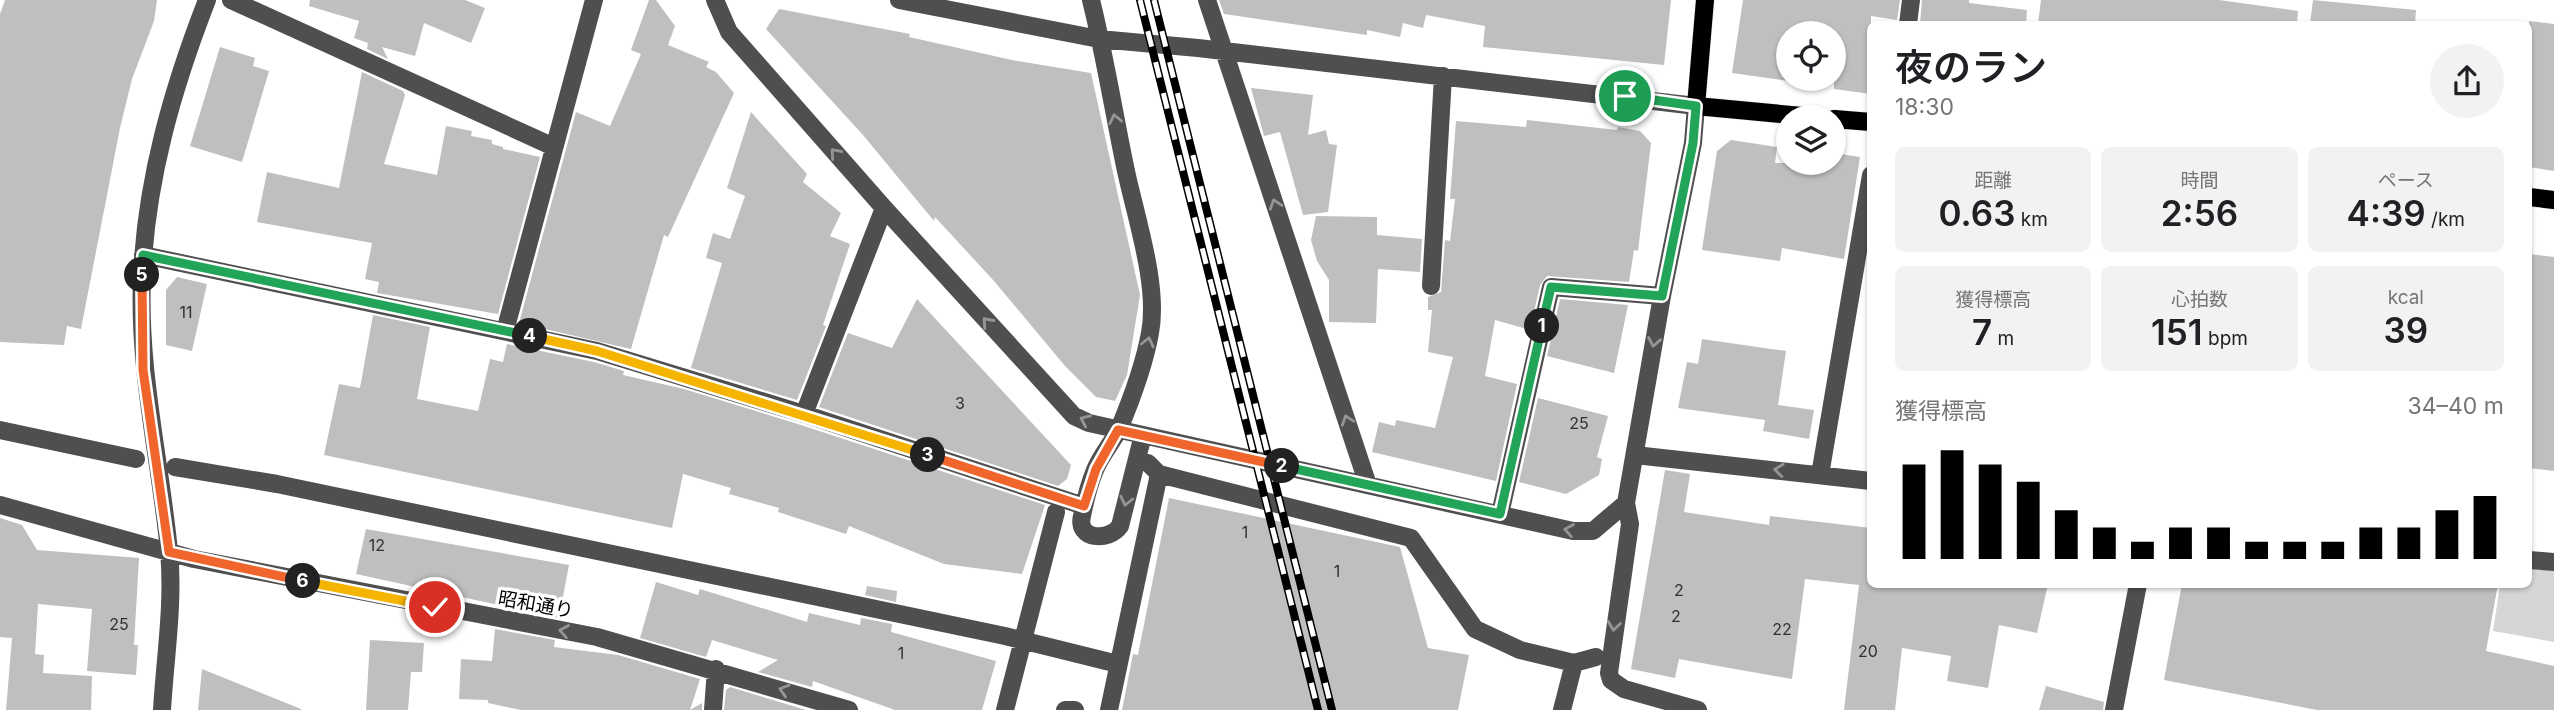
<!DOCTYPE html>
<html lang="ja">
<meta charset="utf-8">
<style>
body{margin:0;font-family:Inter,"Noto Sans JP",sans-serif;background:#f2f2f2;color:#202124;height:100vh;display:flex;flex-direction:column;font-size:26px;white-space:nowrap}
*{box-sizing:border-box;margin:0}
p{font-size:23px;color:#757577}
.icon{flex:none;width:38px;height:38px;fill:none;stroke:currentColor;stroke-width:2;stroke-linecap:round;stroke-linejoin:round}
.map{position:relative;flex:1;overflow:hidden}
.side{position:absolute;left:1867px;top:21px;width:665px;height:567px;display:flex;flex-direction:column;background:#fff;border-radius:10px;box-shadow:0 2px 5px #0004}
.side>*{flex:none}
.tools{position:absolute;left:1776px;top:21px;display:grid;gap:14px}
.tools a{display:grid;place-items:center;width:70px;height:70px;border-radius:50%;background:#fff;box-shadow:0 2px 5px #0004;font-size:35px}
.pin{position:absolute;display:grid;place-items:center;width:60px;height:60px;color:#fff;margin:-30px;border:4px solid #fff;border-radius:50%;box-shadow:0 2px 7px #0007}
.km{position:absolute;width:35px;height:35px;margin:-18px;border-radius:50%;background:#222;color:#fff;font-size:19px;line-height:35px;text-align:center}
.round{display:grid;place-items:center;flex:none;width:74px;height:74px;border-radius:37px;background:#f2f2f2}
.headline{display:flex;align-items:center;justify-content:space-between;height:119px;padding:0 28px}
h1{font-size:38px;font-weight:600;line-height:52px}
.figures{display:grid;grid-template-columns:repeat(3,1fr);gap:10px;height:119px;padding:7px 28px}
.figures div{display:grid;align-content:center;border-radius:10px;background:#f2f2f2;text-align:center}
.figures b{font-size:35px;font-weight:600}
.figures small{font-size:19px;font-weight:400}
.figures p{font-size:19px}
.chart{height:196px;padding:14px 28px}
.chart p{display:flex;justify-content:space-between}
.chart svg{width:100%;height:126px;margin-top:7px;stroke:#000;stroke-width:6}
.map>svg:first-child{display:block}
</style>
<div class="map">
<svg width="2554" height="710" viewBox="0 0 2554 710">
<rect width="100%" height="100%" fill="#fff"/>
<path fill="#d6d6d6" d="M2529,568L2554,571V642L2493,631L2500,585L2529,584Z"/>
<path fill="#bfbfbf" d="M5,0H157L154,21L132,79L120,128L81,329L67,326L64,345L0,342V14Z
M310,0H465L485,8L471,43L424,23L415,56L382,47L388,59L367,49L368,43L354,38L359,21L309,6Z
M649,0H656L675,26L668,45L709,62L706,67L716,72L734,93L668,237L664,235L631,349L519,323L576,112L610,126L641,54L631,50Z
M1219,0H1671L1664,65L1483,47L1485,26L1426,15L1423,28L1403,23L1400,37L1367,30V35L1224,14Z
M1743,0H1900L1897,20L1871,16V94L1834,89V33H1788V81L1732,73Z
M1922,0H1969V3L2027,10L2026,24L1920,23Z
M2041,0H2219L2298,11L2297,24H2038Z
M2313,0L2416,10L2415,24H2310Z
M779,9L910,34L909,37L1012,60L1091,73L1140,295L1127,375L1115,401L1096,397L1065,366L994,281L935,217L934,221L863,135L766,29Z
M2529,21L2554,24V171L2529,167Z
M220,47L255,58L253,66L269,71L242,162L190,146Z
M362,72L403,91L405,95L384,164L437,175L446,126L472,131L471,136L492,140V144L503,147V149L540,157L498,314L377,293L379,282L365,279L372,243L257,222L267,172L339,188Z
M1251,88L1313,95L1308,135L1326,130L1329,144L1337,145L1328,212L1303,215L1280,132L1264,136Z
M751,112L807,174L803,182L841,213L830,236L850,244L823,325L826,326L797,400L691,368L722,263L706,258L713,233L730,239L745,196L727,188Z
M1527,120L1617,130L1618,127L1640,131L1651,143L1638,251L1634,250L1629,282L1547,276L1540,285L1530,330L1495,320L1485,376L1517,384L1496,481L1372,452L1379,422L1395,426L1396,420L1435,428L1453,357L1428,352L1432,310H1428V297L1441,292L1445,240L1450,241L1455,199H1450L1456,121L1526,127Z
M1731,140L1777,147L1775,163H1834V153L1860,157L1844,259L1782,248L1780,261L1702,250L1717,151Z
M1316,216L1377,217V235L1422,239L1420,272L1378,269L1376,323L1329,322V280L1317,261L1311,240Z
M2529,254L2554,257V471L2529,468Z
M177,277L207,284L192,351L166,345V290Z
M917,299L1071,465L1067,479L1058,486L819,407L848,333L892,348Z
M1560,299L1628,305L1614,373L1547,356Z
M373,315L430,327L417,399L478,411L490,359L503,362L507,344L594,362L624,371L623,375L684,389L801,425L1045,505L1022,574L944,564L849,526L846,534L778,512L779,508L729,494L731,488L683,474L672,528L324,455L339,384L360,388Z
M1702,339L1786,351L1778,405L1814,410L1809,439L1763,431L1765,420L1678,408L1687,362L1698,364Z
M1538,398L1608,416L1597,457L1602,459L1599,475L1566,494L1519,482Z
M1665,470L1690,474L1684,512L1769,525L1770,516L1871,528V584H2048L2037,633L1999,625L1988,688L1947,681L1951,656L1902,648L1895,710H1844L1859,585L1805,579L1792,679L1679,659L1675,678L1631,669Z
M1169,498L1400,547L1428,648L1469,655L1458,710H1122L1133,654L1138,655Z
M0,518L22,525L37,550L139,558L134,645H138L136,675L87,671L92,609L38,604L35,654L44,655L43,673L92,676L91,710H6L12,638L0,637Z
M366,529L569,565L559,618L356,574Z
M656,582L698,595L700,589L807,622L809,613L860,625L861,618L892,624L891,632L996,661L982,710H895L813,681L812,687L758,672L778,660L712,640L706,657L640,638Z
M2182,584H2498L2486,651L2554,666V710H2317L2164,680Z
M867,586L897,591L896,602L865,595Z
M495,629L555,640L554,647L618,655L700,679L690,710L702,703V710H521L488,703V700L459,699L461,659L492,661Z
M370,640L424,643L422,672H411L408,710H366Z
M202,669L301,709V710H198Z
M2046,686L2104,702L2103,710H2039Z
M730,687L806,710H724L726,690Z"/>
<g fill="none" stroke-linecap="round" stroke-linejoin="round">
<defs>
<path id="major" d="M1705,0L1696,106L1813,117
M1834,119L1871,122
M2529,197L2554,200"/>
</defs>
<use href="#major" stroke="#dbdbdb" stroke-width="19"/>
<path stroke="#4f4f4f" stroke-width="18" d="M231,0L554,147
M715,0L729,32L884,208L1074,416L1089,423L1573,531H1593L1626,503
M899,0L1099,39L1198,48L1696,106L1693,143L1662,296L1626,503L1630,524L1609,673L1611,680L1624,689L1698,710
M1091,0C1105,56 1114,114 1126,171C1136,218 1159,286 1150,333C1144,366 1132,398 1119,429C1112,443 1101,455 1095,470C1089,484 1085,501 1082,516C1076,540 1109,542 1120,526L1143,435
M1207,0L1368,485
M1908,24L1911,0
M143,255L597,351L804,414L1084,506
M1431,286L1443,76
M505,331L594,0
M804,414L884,208
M0,430L136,459
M1635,455L1871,481
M1148,463L1159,474L1411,538L1475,629L1520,650L1574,663L1596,657
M175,467L277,484L1005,636L1118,664
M1820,475L1871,175
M0,505L194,559L597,637L849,710
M1500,514L1551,287L1662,296
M2529,560L2554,562
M162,710C165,658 174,603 169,551C160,459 138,371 142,277C146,181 172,90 207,0
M713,710L716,669
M1005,710L1056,512
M1065,710H1075
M1109,710L1159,474
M1562,710L1574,663
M2114,710L2138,584"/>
<use href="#major" stroke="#000" stroke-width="18"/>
<defs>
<path id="rail" d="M1140,0L1318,710
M1154,0L1332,710"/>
</defs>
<use href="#rail" stroke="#000" stroke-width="8"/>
<use href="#rail" stroke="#fff" stroke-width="5" stroke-dasharray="16" stroke-linecap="butt"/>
</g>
<defs><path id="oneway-chevron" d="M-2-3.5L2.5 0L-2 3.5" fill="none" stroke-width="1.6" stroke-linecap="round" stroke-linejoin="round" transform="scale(1.75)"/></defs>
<g stroke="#959595">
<use href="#oneway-chevron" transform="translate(1115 119) rotate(-102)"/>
<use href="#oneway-chevron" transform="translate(835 153) rotate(-131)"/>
<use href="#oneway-chevron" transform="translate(1275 204) rotate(-108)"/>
<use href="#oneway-chevron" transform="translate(987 322) rotate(-132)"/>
<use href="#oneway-chevron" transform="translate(1148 342) rotate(-77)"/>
<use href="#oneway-chevron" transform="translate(1654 342) rotate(100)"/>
<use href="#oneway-chevron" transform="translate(1085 420) rotate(-156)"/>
<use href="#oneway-chevron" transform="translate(1347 420) rotate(-109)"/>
<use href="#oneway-chevron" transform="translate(1779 470) rotate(-174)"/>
<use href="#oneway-chevron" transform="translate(1126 501) rotate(103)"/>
<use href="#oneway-chevron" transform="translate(1569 530) rotate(-170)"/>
<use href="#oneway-chevron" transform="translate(1614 626) rotate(98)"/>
<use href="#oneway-chevron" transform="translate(564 631) rotate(-170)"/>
<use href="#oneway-chevron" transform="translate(784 690) rotate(-163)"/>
</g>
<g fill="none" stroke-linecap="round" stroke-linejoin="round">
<defs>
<path id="split-1" d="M1542,326L1551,287L1662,296L1693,143L1696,106L1625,96"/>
<path id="split-2" d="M1282,466L1500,514L1542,326"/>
<path id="split-3" d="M928,455L1084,506L1096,469L1118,430L1282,466"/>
<path id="split-4" d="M530,336L597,351L928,455"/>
<path id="split-5" d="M142,275L143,255L530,336"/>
<path id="split-6" d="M142,275L143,370L169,552L303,581"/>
<path id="split-7" d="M303,581L435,607"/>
</defs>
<use href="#split-1" stroke="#fff" stroke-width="14"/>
<use href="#split-2" stroke="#fff" stroke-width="14"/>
<use href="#split-3" stroke="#fff" stroke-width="14"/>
<use href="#split-4" stroke="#fff" stroke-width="14"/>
<use href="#split-5" stroke="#fff" stroke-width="14"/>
<use href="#split-6" stroke="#fff" stroke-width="14"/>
<use href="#split-7" stroke="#fff" stroke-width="14"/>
<use href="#split-1" stroke="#22a559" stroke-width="9"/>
<use href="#split-2" stroke="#22a559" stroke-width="9"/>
<use href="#split-3" stroke="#f0652b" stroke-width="9"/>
<use href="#split-4" stroke="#f5b400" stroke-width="9"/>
<use href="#split-5" stroke="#22a559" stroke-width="9"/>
<use href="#split-6" stroke="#f0652b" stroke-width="9"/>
<use href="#split-7" stroke="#f5b400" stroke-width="9"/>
</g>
<g text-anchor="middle" stroke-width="7" stroke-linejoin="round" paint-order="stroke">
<g font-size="16" fill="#303030">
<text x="186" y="318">11</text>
<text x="960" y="409">3</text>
<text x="1579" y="429">25</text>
<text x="1245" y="538">1</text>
<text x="377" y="551">12</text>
<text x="1337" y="577">1</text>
<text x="1679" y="596">2</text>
<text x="1676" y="622">2</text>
<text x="119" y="630">25</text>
<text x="1782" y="635">22</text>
<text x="1868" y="657">20</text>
<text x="901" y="659">1</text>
</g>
<g font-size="19" fill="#000" stroke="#fff">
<text transform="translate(536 604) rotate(10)" y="7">昭和通り</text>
</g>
</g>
</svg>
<div class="tools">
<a><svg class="icon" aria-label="locate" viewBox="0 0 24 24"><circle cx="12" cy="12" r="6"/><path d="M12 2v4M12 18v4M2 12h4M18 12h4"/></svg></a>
<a><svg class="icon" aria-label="layers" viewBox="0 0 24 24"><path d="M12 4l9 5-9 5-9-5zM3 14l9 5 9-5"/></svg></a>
</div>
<div class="pin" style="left:1625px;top:96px;background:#1e9e55"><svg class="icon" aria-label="arrive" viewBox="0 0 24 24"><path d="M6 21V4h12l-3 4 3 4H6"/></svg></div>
<div class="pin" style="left:435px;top:607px;background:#d93025"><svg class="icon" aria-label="check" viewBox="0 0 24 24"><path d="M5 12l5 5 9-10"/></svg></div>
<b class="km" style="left:1542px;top:326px">1</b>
<b class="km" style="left:1282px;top:466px">2</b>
<b class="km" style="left:928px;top:455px">3</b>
<b class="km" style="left:530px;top:336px">4</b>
<b class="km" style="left:142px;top:275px">5</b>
<b class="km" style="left:303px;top:581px">6</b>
<section class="side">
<div class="headline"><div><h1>夜のラン</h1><p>18:30</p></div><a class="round"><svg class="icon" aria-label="share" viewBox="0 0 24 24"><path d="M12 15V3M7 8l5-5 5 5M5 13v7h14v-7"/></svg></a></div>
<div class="figures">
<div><p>距離</p><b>0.63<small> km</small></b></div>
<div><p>時間</p><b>2:56</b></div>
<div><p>ペース</p><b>4:39<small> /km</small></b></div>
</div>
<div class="figures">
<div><p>獲得標高</p><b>7<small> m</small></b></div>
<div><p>心拍数</p><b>151<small> bpm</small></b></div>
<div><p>kcal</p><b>39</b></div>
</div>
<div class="chart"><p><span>獲得標高</span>34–40 m</p>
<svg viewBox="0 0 160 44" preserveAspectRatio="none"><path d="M5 44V11M15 44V6M25 44V11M35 44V17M45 44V27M55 44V33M65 44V38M75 44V33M85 44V33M95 44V38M105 44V38M115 44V38M125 44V33M135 44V33M145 44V27M155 44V22"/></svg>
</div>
</section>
</div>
